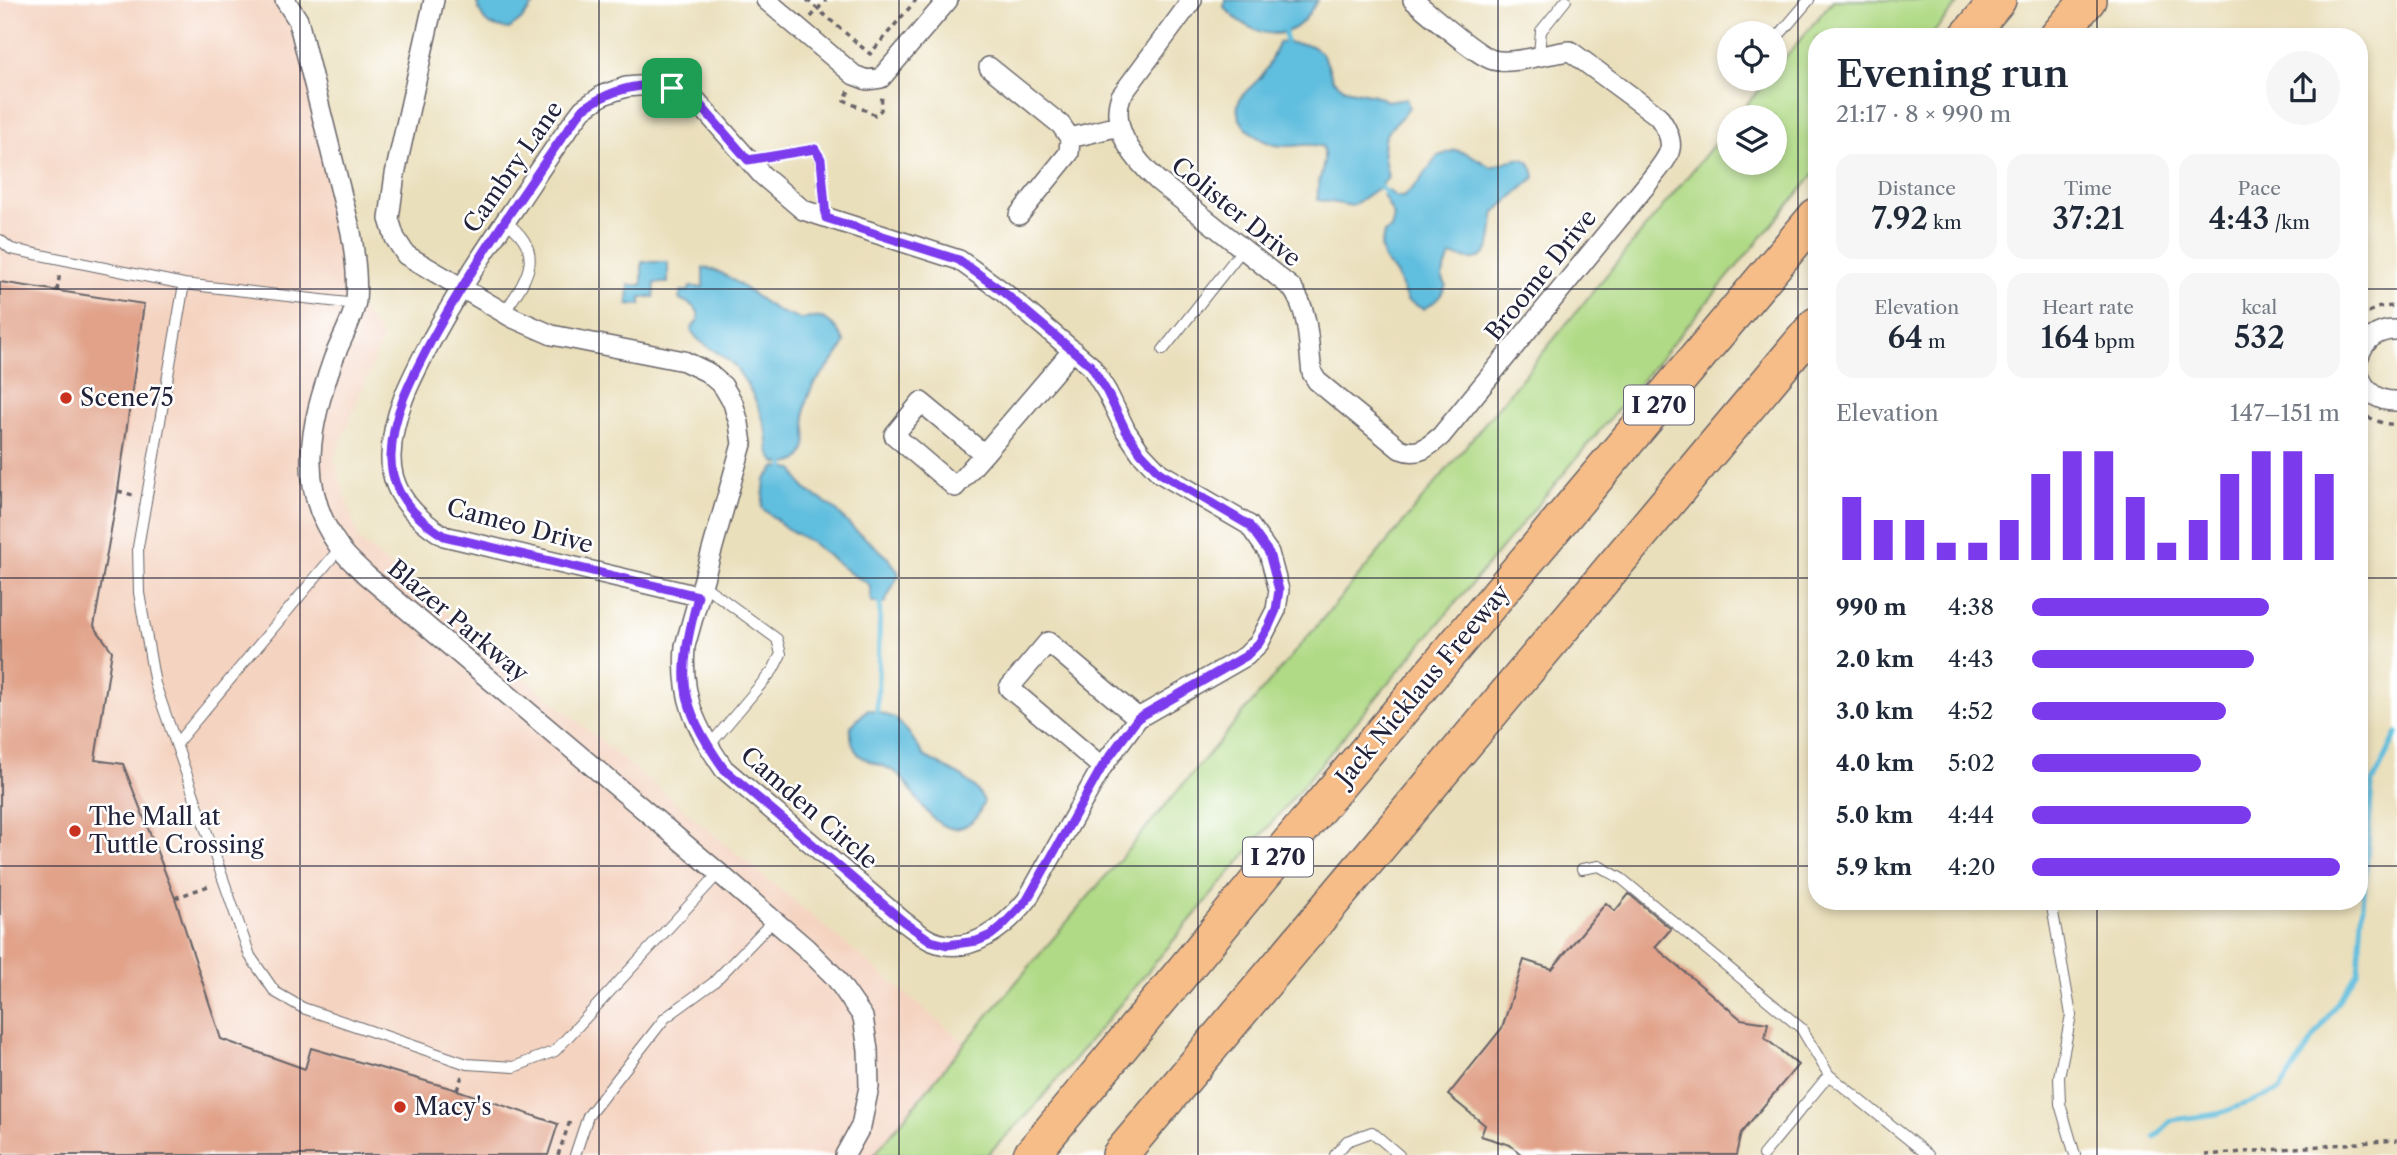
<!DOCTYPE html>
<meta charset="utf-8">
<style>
body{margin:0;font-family:"Libre Caslon Text",serif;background:#f6f6f7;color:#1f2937;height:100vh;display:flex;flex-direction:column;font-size:26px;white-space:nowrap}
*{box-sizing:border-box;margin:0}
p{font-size:23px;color:#747a83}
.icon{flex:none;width:38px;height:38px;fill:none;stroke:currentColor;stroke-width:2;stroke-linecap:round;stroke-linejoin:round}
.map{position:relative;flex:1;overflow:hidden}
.drawer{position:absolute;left:1808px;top:28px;width:560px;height:882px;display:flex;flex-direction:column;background:#fff;border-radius:28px;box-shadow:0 4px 10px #0003}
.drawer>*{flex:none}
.buttons{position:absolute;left:1717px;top:21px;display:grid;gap:14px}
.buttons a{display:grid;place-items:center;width:70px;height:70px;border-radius:50%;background:#fff;box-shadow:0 4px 10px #0003;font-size:35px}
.pin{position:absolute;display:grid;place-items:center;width:60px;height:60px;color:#fff;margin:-30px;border-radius:14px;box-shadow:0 4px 10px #0006}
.round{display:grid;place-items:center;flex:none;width:74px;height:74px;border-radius:37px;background:#f6f6f7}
.headline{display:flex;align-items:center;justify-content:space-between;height:119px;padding:0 28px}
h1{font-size:38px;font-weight:600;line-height:52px}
.figures{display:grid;grid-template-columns:repeat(3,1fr);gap:10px;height:119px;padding:7px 28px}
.figures div{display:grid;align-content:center;border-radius:18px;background:#f6f6f7;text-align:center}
.figures b{font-size:30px;font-weight:600}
.figures small{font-size:19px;font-weight:400}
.figures p{font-size:19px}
.chart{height:196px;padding:14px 28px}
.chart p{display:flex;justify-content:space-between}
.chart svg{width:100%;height:126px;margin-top:7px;stroke:#7c3aed;stroke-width:6}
ul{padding:0 28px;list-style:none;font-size:23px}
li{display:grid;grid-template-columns:112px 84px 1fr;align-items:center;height:52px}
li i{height:18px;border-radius:9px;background:#7c3aed}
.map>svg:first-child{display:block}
</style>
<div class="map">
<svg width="2397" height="1155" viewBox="0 0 2397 1155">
<rect width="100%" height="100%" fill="#fff"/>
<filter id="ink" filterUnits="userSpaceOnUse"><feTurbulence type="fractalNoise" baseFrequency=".0143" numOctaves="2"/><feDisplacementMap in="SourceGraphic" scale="14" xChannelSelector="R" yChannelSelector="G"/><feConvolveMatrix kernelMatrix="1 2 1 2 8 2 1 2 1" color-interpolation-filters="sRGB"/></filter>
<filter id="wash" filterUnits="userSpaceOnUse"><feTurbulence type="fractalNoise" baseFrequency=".00686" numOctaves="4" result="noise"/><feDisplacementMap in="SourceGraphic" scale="28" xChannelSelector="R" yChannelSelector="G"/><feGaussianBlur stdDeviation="1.57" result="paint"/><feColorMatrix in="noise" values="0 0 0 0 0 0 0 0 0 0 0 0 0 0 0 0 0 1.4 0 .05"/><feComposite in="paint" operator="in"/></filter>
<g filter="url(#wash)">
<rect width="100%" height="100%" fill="#eadfbb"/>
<path fill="#f4d3c0" d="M0,0H285L315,83L356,304L383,338L334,459L359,540L965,1043L874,1155H0Z"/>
<path fill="#b0da86" stroke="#697e60" stroke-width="2" d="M1833,0H1961L1930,37H1816V172L1030,1112L987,1155H874L965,1043L1374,558L1729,126V163H1774V117H1736L1768,79H1774L1775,70Z"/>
<path fill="#60bede" stroke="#41708c" stroke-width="2" d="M476,0H538L521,20L509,29C487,27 482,22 476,0Z
M1225,0H1318C1311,10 1303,24 1293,29C1267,42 1240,25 1224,7Z
M1279,42L1310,45L1321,53L1328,65L1332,79L1345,89L1374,95L1387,101L1406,98L1409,107C1403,117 1393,124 1387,133C1379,145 1386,165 1388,178L1378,188L1352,206L1318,200C1315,181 1328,167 1323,147C1305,141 1293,149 1275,145C1258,141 1229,121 1240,99C1246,89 1259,82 1265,71C1271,62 1274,51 1279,42Z
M1455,150L1469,154L1491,167C1509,162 1530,147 1535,177L1495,212C1491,226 1496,258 1473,259C1465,259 1458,255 1450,256L1442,277L1446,285C1441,298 1434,303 1423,309L1407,300L1396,274L1383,258L1381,247L1384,233L1391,229L1394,216L1383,195L1388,190L1395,196L1403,197L1417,184L1438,156Z
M642,262H668V283H655L654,297H641V305L628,304L629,285H642Z
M703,268C724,267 759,302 780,312C786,314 795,318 801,319C810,319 820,315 828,321C836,326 841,335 845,343C834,366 812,378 806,403C801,420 813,440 801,457C794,465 785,464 776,463C765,451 770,442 766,428C760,408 749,385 736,368C724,352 701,348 691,330C693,326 696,323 698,320C702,309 687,302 679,299L681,291H689L690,287H703Z
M776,467L794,469C804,496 813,492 832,507C840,513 845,521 852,527C869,543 889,553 899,574L884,604L871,602L870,587L866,582L851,574L811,542L786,528L762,508L765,480Z
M868,709L895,718L909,733L924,756L963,777L976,789L984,801C980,813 976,820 965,826C937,840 916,794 902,778C883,757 848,770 851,726Z"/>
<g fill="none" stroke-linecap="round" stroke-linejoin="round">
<path stroke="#60bede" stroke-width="5" d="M1285,32L1286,42
M1380,187L1386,193
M784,464V468
M877,712L880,603
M2155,1137L2172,1120L2218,1114L2279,1091L2358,971L2372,785L2397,733"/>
</g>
<g id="blocks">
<path fill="#e1a289" d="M0,282L144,304L118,491L94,626L112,651L95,760L123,764L175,898L221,1039L305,1069L311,1048L457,1090L558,1124L548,1155H0Z
M1629,894L1671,929L1655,947L1741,1019L1768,1023L1765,1038L1798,1065L1741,1133L1736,1155H1522L1510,1145L1481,1136L1485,1125L1448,1095L1502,1028L1524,960L1552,969L1606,903L1615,911Z"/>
</g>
</g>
<g filter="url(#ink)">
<use href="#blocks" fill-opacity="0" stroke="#686468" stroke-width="2"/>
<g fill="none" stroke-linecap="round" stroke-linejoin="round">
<defs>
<path id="service" d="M1774,41L1809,0
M1539,55L1541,31L1566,0
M748,160L815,149L821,159L826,218
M0,240L11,249L184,284L356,304
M184,284L138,547L139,593L155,684L176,744L250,956L275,992L303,1008L467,1064L514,1067L555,1051L719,873
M504,313C528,277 547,252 505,221
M1163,350L1243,249
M702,584L777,639L781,654L773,670L709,746
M176,744L340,548
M1582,869L1599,866L1622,879L1801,1028L1829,1075
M2051,901L2071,1015L2059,1077L2060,1104L2075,1155
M575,1155L588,1116L665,1018L713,983L773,921
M1335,1155L1347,1141L1372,1132L1399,1155
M1763,1155L1829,1075L1928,1155"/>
<path id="minor" d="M285,0L298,20L351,232C355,255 358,277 356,301C353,320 340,341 333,360C310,426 295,487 340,548C347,558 357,566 366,575L719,873L806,948L835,977L863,1017L868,1050L869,1087L861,1126L845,1155
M434,0L395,174L389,219L395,238L406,255L513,318L552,335L684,361L707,372L723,386L733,403L739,423L742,444L685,646C681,698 695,727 724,769L904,922C913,928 922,937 932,941C970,957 1005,927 1027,900L1102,767L1138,718L1246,656L1259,643L1276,610L1279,590L1269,553L1249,525L1160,473L1141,453L1126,431L1107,392L1091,366L1002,291L959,260L803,210L762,175L695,99L672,88L650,85L626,87L603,95L583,109C558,141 536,176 513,210C483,253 456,295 431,341C412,377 392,414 391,456C390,493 415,518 444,536L698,596
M766,0L854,75L867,80L881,78L948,0
M1192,0L1121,96C1109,129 1135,160 1158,181L1292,288C1310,313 1308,344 1312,373L1317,381L1400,449C1418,456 1427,448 1441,436L1648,183C1669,155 1681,148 1658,116L1570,51C1548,53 1513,65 1493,60C1476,55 1429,13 1413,0
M989,67L1061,125L1070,138L1069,153L1019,215
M1070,138L1119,126
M2359,356C2365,339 2379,329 2397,330
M2359,375C2365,392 2379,402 2397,401
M921,402L984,454L955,487L894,435Z
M984,454L1073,350
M1102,767L1009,688L1048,642L1138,718"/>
<path id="motorway" d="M1967,37L1998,0
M2057,37L2088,0
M1031,1155L1281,853L1816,216
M1120,1155L1816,325"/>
</defs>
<use href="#service" stroke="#686468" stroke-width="12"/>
<use href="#minor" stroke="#686468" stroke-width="22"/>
<use href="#motorway" stroke="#686468" stroke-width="38"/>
<path stroke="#686468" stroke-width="3.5" stroke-dasharray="5 5" stroke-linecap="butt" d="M807,0L870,54L916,0
M811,17L826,0
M849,91L844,100L875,115L881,110L882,94
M57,291L60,272
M2359,316L2380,307L2397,306
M2359,413L2382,423L2397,425
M118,491L133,495
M175,898L211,885
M457,1090L462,1076
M558,1155L570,1121
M2205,1155L2397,1140"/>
<use href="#service" stroke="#fff" stroke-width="10"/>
<use href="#minor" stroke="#fff" stroke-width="19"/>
<use href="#motorway" stroke="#f7bd88" stroke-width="35"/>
</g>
</g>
<g fill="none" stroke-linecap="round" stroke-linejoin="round" filter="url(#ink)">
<defs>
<path id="route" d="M650,85L672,88L695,99L748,160L815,149L821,159L826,218L959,260L1002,291L1091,366L1107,392L1126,431L1141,453L1160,473L1249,525L1269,553L1279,590L1276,610L1269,626L1259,643L1246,656L1138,718L1102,767L1027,900L1001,927L991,935L977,941L947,945L931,941L904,922L724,769C676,701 678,675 698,596L444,536C415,518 390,493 391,456C392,414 412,377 431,341C456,295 483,253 512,210C536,176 558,141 583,109C605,94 623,87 650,85Z"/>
</defs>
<use href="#route" stroke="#fff" stroke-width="14"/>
<use href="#route" stroke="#7c3aed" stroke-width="9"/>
</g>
<path fill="none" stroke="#22223b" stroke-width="2" stroke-opacity="0.55" d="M300,0V1155M599,0V1155M899,0V1155M1198,0V1155M1498,0V1155M1798,0V1155M2097,0V37M0,289H1816M2359,289H2397M0,578H1816M2359,578H2397M0,866H1816M2359,866H2397M2097,901V1155"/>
<g fill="#c8321e" stroke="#fff" stroke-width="2.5">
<circle cx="66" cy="398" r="7"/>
<circle cx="75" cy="831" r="7"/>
<circle cx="400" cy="1107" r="7"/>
</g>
<g text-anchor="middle" stroke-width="5" stroke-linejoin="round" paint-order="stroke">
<g fill="#fff" stroke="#646476" stroke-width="2">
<rect x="1624" y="385.5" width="70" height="39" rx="5"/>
<rect x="1243" y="837.5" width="70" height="39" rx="5"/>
</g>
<g font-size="23" font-weight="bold" fill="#22223b">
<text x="1659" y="413">I 270</text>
<text x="1278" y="865">I 270</text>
</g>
<g font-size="24" fill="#22223b" stroke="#fff">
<text transform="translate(513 167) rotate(-55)" y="8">Cambry Lane</text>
<text transform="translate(1236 212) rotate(39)" y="8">Colister Drive</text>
<text transform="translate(1541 275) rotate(-51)" y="8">Broome Drive</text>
<text transform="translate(520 526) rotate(15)" y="8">Cameo Drive</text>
<text transform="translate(458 621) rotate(40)" y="8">Blazer Parkway</text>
<text transform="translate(1423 685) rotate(-50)" y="8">Jack Nicklaus Freeway</text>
<text transform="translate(809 808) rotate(41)" y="8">Camden Circle</text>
</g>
<g font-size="24" fill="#22223b" stroke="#fff" text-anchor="start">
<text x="80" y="406">Scene75</text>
<text x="89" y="825">The Mall at<tspan x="89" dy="28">Tuttle Crossing</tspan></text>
<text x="414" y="1115">Macy's</text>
</g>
</g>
</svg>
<div class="buttons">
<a><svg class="icon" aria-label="locate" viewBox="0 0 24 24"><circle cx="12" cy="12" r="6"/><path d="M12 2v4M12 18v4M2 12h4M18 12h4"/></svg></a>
<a><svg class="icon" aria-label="layers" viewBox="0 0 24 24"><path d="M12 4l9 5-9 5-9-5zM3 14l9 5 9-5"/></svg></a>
</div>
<div class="pin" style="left:672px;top:88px;background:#1e9e55"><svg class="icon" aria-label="arrive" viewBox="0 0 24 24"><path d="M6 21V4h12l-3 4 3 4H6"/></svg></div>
<section class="drawer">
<div class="headline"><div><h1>Evening run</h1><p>21:17 · 8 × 990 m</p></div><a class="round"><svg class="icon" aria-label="share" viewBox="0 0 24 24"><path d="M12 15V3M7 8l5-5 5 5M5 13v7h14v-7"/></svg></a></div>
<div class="figures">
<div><p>Distance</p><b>7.92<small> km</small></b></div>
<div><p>Time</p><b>37:21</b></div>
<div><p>Pace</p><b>4:43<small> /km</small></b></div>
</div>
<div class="figures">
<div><p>Elevation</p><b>64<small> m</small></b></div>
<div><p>Heart rate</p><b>164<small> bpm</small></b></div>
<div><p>kcal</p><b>532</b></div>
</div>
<div class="chart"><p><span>Elevation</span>147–151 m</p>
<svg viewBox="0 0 160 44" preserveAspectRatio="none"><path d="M5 44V22M15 44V30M25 44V30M35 44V38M45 44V38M55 44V30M65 44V14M75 44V6M85 44V6M95 44V22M105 44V38M115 44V30M125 44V14M135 44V6M145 44V6M155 44V14"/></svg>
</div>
<ul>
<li><b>990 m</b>4:38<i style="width:77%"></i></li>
<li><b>2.0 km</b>4:43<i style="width:72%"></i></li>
<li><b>3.0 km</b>4:52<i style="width:63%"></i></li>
<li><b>4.0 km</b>5:02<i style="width:55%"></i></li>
<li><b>5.0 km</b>4:44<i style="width:71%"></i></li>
<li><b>5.9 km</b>4:20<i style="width:100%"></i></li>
</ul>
</section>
</div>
